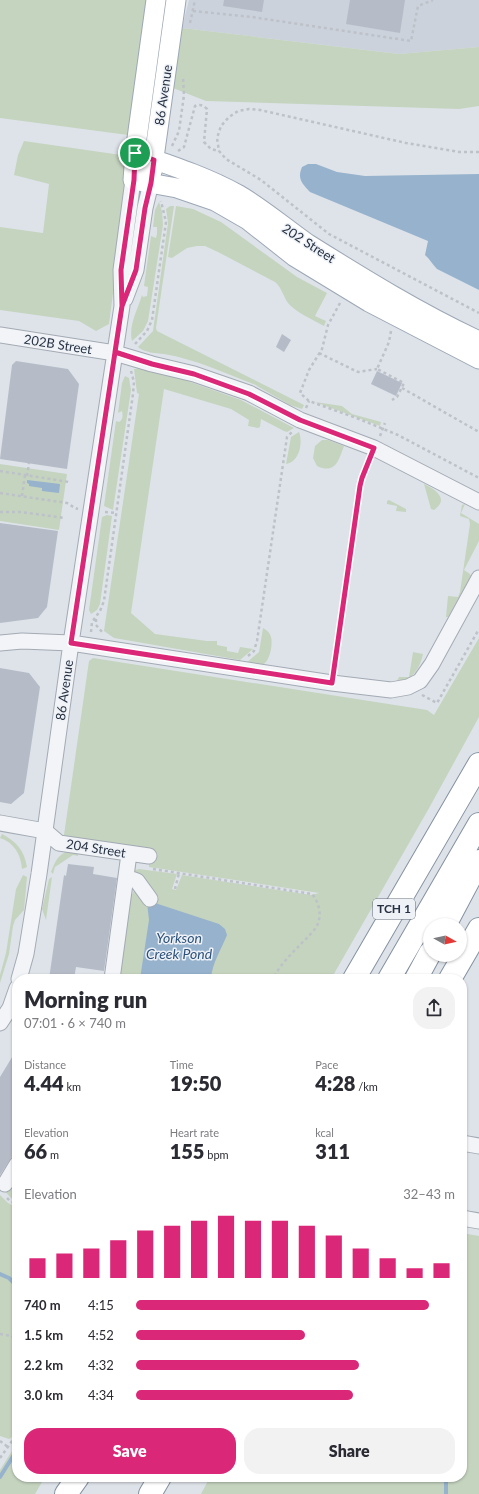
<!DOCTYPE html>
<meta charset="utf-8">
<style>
body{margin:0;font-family:Lato,sans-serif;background:#f2f2f3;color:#2b2b33;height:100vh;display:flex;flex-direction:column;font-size:15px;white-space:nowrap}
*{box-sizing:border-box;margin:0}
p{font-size:13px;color:#7c7c81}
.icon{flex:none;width:22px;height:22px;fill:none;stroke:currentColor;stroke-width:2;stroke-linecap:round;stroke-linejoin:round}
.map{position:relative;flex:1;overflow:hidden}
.sheet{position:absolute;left:12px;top:974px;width:455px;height:508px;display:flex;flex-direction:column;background:#fff;border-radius:16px;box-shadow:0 1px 3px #0004}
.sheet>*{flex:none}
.needle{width:26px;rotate:98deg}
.tools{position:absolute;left:423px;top:918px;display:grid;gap:8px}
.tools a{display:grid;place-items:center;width:44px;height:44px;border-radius:50%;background:#fff;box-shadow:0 1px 3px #0004;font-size:20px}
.pin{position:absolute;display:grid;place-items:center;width:34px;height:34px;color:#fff;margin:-17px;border:2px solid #fff;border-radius:50%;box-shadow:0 1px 4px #0007}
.round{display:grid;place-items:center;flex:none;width:42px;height:42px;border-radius:16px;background:#f2f2f3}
.headline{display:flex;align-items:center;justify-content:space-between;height:68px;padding:0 12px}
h1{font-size:22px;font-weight:800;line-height:30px}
.metrics{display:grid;grid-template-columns:repeat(3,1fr);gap:6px;height:68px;padding:4px 12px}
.metrics div{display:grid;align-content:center}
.metrics b{font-size:20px;font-weight:800}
.metrics small{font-size:11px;font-weight:400}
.metrics p{font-size:11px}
.chart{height:112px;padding:8px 12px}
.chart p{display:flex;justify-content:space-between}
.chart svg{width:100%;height:72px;margin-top:4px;stroke:#db2777;stroke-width:6}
.cta{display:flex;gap:8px;margin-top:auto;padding:8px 12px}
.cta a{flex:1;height:46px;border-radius:16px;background:#db2777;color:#fff;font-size:16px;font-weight:800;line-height:46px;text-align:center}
.cta a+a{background:#f2f2f3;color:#2b2b33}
ul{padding:0 12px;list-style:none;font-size:13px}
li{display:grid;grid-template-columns:64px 48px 1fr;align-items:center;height:30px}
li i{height:10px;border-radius:5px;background:#db2777}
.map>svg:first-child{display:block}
</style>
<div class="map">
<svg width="479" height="1494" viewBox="0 0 479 1494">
<rect width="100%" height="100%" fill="#dee3e9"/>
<path fill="#ccd2dc" d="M189,0H479V47L399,54L182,28Z"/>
<path fill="#c5d4bf" d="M0,0H147L128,135L0,118Z
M182,28L399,54L479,47V106L459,109L206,101L173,88Z
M24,141L128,156L122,225L109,324L96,331L79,321L0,310V227L43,233L49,184L14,175L18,155Z
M159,202L162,211L163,225L148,321L143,331L132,341C128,326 138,309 142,295L143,297L147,296L148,287L144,286L151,236L156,238L157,234V227H153L155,210Z
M170,206H174L156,328L157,331L304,405L302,409L290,405L257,386L256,385C227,374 195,359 164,354C156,353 145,353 138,347L153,331L168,223L166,209Z
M176,206L193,209L221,222L297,277L327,293L315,316L326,321L324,326C314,320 295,312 288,303C283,296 282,288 275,282L218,252L205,246H197L187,248L172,258L168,257Z
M144,368L179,378L241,400L294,428L287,432L284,431L261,419L260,427L258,428L248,426L249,420L231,409L164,389L131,613L155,634L207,641H217V645L227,647V651L238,653L240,647L253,649L240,660L120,639L114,638L104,631L139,394L137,393L134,369Z
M125,376L129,378L131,390L113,510L104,506L116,421L119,422C123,420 123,415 122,411L118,413L122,383Z
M315,402L342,406L352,414L381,422L380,426Z
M299,432C303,442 300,462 286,464L291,437Z
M322,440H328L344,446C339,459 336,475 317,466L313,458L315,446Z
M0,464L67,474L59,530L0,521Z
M424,484C435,489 450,499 434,510L431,509Z
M389,500L406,509V512L396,511L397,506L387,504V501Z
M465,504L461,513L479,524V541L464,570L470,574L471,576L448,617H446L448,596L458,597L460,592L470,524L469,519L460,516L462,505Z
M107,515L112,516L100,604L97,610L91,614L89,610L102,517Z
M263,628C267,630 270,633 271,637C273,644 270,660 264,664C259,667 251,664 245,664L259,652Z
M479,638V717L428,810L331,979H120L131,897L135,888L133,874L135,870L139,869L177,874L172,889L176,890L182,875L311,895L319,893L149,867V863L64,835L89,661L93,658L427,710L434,715Z
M413,652L423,654C420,668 414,676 402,683L398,682L397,681L399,677H409Z
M2,834C17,842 24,850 27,867L22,869C21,855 14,842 0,838Z
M70,851L78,852V856L73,855L55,867L53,874L51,872C55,862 58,853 70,851Z
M23,875L27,877L24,910L15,920L13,926L9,954L0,983V975L6,953L16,889Z
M52,877L46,920L42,909L49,879Z
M17,1174V1201L11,1198L0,1186Z
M0,1195L8,1203L17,1208V1427L11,1438L9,1439L0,1436Z
M462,1233L479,1236V1494H201L210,1477H462Z
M17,1443V1477H45L35,1494H0V1470Z"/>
<path fill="#96b2cd" d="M308,164H316L337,172L365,176L479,174V290L437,269C432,264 430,259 425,255L428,241L310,192C302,183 297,179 302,167Z
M27,480L60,484L59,493L42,491V488L29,486V484L27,483Z
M152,900L158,904L219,924L225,929L227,935C221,950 212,963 211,979H140L149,920L147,902Z"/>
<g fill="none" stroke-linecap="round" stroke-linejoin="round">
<path stroke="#96b2cd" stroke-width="4" d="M0,1274L9,1278L17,1286
M0,1477L17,1450
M446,1494V1477"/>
</g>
<path fill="#b5bcc7" d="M224,0H264L262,12L223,6Z
M350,0H405L400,33L346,24Z
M282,334L291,340L284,352L276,347Z
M16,361L68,369L79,384L67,469L0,459L12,365Z
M377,371L402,383L396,396L371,384Z
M0,523L58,531L47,607L38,618L0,623Z
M0,668L29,673L40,687L24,793L11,804L0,802Z
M68,864L94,867L93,874L117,878L104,971L76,967L74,979H49L64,875L66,876Z
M17,1049V1149L0,1175V1077Z"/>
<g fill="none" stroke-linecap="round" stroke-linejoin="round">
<defs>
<path id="minor" d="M125,299L136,270L145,208L151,183
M0,335L115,353L152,364L194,374L249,393L300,420L374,448L479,502
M0,643L22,641L71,643L332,683L391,690L408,687L420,681L432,664L479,578
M0,823L45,831L59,843L149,856
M126,877L137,881L150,899
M19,979L26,954L39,874L71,643L122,306L121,270L133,180
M112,979L129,854
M0,1023L10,1008L17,988
M462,1143L479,1146
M5,1184L17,1164
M462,1218L479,1221"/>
<path id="major" d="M156,0L135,153L133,180L177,188L215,201L248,220L295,257L369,302L479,359
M135,153C170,165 207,177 239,195C263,209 285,228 308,244C364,279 419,313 479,341
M152,172L176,0"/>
<path id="highway" d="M445,925L479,861
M354,979L479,764
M389,979L479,824
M416,979L430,953
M450,979L479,929
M66,1494L78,1477
M150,1494L160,1477"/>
</defs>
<use href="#minor" stroke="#a3aab4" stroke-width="17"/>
<use href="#major" stroke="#9da8b6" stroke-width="21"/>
<use href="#highway" stroke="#8491a1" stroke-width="24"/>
<path stroke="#bdc1c8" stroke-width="2.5" stroke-dasharray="3 3" stroke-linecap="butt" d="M193,11L252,17L411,41L418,6L433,0
M190,23L195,0
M172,146L179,131L184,95L183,77
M178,151L184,147L195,106C200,104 203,105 207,109L204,142L211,149L219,151
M479,152H459L406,143L260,110L249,109L238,111L229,117L221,126L217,138L219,151L226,159L261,180L329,234L479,313
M340,303L328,325L322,349L309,370L300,393L309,401L359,419L398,435L479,478
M391,331L389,342L377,369L404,383L397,397L392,400
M135,344L147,331L152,320L166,222L161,201
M319,353L358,372L377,369
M402,388L479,432
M306,408L309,401
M380,436L385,423
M0,471L69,482
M27,476L29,463
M0,493L67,503L75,508L78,509
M22,496L25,475
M0,512H21L65,518
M105,512L117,513
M96,619V625L103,633
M91,632L92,622L100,611L104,601L133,394L134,382L131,371
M248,656L254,651L257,641L287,437L293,431
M334,671L360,486L369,461
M422,695L437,703L479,629
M153,869L312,894C318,901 321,911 319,920C317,930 307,937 300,945C290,955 279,966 273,979
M175,889L179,873
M7,1198L10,1201L17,1204
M0,1334L12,1336L17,1341
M0,1441L8,1447
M0,1458L17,1434"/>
<use href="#minor" stroke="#f2f4f7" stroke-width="15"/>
<use href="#major" stroke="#fff" stroke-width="19"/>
<use href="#highway" stroke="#fff" stroke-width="22"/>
</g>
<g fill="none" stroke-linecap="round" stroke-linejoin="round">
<defs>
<path id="route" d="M135,153L134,180L121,270L122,306L71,643L332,683L360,486L362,478L374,448L300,420L249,394L194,374L152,364L115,352L122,306L136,270L145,208L151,183L154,160L135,153"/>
</defs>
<use href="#route" stroke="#fff" stroke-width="8"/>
<use href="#route" stroke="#db2777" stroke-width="5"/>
</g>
<g text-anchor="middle" stroke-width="3" stroke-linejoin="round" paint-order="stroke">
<rect fill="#eef2f7" stroke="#626b78" stroke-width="1" x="373" y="899" width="42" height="20" rx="3"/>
<g font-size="12" font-weight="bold" fill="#263142">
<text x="394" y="913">TCH 1</text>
</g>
<g font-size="13" fill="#263142" stroke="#eef2f7">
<text transform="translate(163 95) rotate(-82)" y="5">86 Avenue</text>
<text transform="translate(309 243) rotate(33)" y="5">202 Street</text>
<text transform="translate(58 344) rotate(9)" y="5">202B Street</text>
<text transform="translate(64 690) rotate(-82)" y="5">86 Avenue</text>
<text transform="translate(96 848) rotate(9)" y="5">204 Street</text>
</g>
<g font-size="14" font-style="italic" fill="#2c517a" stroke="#eef2f7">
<text x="179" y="943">Yorkson<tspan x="179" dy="16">Creek Pond</tspan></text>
</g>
</g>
</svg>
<div class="tools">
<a><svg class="needle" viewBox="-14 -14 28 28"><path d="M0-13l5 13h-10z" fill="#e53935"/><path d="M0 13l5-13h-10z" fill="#7c7c81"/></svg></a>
</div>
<div class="pin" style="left:135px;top:153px;background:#1e9e55"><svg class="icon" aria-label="arrive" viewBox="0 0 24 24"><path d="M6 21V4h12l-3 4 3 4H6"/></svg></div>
<section class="sheet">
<div class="headline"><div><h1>Morning run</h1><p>07:01 · 6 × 740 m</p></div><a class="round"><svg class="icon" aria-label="share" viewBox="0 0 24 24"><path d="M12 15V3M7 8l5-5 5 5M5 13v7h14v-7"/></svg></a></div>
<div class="metrics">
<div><p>Distance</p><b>4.44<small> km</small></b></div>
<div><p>Time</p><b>19:50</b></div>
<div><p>Pace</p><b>4:28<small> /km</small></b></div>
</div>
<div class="metrics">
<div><p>Elevation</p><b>66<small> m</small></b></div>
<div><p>Heart rate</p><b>155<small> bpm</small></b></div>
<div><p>kcal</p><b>311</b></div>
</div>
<div class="chart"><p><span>Elevation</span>32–43 m</p>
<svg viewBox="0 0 160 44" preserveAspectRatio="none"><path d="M5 44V32M15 44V29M25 44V26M35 44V21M45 44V15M55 44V12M65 44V9M75 44V6M85 44V9M95 44V9M105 44V12M115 44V18M125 44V26M135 44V32M145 44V38M155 44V35"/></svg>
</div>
<ul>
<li><b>740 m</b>4:15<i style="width:92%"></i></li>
<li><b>1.5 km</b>4:52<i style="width:53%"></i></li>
<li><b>2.2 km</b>4:32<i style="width:70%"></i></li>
<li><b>3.0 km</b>4:34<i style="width:68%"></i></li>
</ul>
<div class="cta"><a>Save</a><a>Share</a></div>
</section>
</div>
